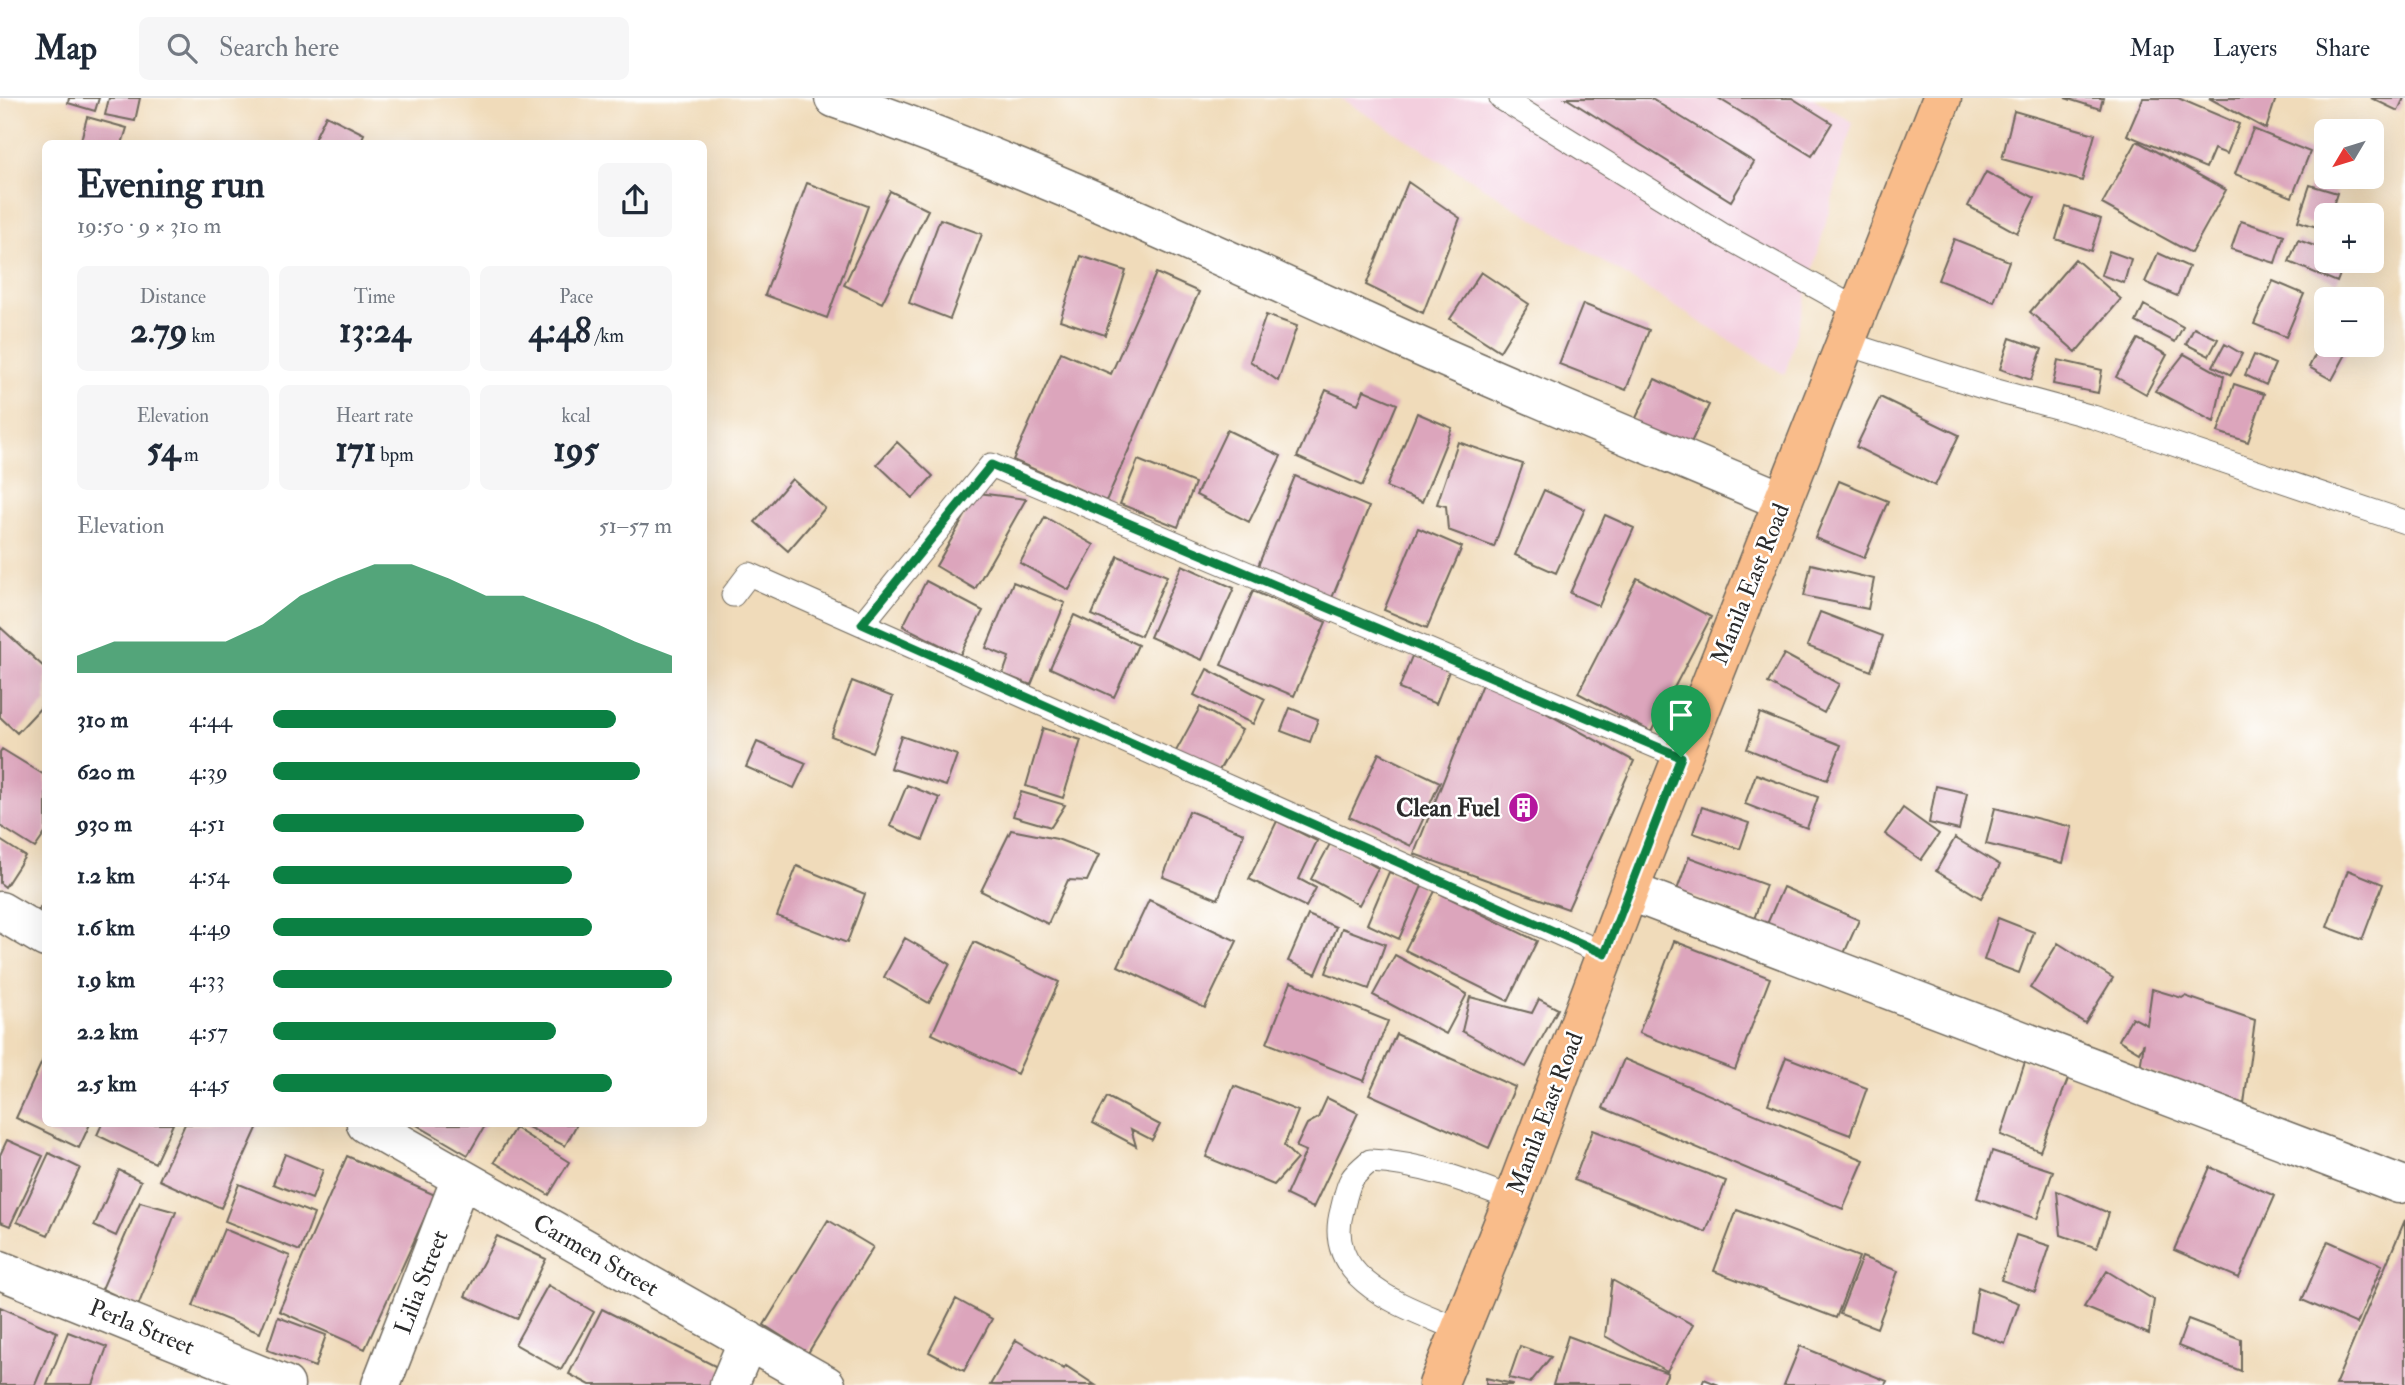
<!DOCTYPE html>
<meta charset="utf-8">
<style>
body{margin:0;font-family:"IM FELL Double Pica",serif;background:#f6f6f7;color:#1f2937;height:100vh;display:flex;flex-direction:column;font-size:26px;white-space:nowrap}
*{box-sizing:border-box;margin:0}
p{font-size:23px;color:#747a83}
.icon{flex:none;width:38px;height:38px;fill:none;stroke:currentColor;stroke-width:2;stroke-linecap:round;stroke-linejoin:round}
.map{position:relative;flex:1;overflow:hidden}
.side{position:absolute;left:42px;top:42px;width:665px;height:987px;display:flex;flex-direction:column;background:#fff;border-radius:10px;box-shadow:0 7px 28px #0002}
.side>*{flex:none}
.needle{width:46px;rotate:232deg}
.fabs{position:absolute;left:2314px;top:21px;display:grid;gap:14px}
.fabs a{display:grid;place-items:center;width:70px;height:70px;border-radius:10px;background:#fff;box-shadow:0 7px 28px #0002;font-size:35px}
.pin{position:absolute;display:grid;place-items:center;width:60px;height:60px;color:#fff;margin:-72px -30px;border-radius:50% 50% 50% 0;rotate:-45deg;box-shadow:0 0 7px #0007}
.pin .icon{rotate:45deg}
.round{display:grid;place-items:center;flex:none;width:74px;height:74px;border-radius:10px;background:#f6f6f7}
.head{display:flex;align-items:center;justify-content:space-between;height:119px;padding:0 35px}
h1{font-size:38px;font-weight:800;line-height:52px}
.metrics{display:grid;grid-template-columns:repeat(3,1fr);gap:10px;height:119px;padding:7px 35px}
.metrics div{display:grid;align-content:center;border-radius:10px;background:#f6f6f7;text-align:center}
.metrics b{font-size:35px;font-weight:800}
.metrics small{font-size:19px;font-weight:400}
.metrics p{font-size:19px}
.chart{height:196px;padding:14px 35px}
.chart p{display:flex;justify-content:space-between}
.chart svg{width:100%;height:126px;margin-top:7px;fill:#0b8043;opacity:.7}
ul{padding:0 35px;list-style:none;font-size:23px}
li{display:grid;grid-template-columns:112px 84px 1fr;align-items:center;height:52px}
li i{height:18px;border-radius:9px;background:#0b8043}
header{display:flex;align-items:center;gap:42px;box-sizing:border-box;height:98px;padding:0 35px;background:#fff;border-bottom:2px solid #e0e1e3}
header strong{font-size:33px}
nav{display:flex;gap:38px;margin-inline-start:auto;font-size:24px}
.search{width:490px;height:63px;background:#f6f6f7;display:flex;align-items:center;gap:18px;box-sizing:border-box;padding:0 24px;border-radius:10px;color:#747a83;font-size:26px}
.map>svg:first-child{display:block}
</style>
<header>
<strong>Map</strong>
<div class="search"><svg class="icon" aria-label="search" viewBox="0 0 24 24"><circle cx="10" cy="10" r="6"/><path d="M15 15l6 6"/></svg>Search here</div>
<nav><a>Map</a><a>Layers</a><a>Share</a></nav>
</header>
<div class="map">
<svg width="2405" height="1287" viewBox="0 0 2405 1287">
<rect width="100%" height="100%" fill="#fff"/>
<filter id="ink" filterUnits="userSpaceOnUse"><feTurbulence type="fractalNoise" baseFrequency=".0143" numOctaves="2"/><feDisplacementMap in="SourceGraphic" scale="14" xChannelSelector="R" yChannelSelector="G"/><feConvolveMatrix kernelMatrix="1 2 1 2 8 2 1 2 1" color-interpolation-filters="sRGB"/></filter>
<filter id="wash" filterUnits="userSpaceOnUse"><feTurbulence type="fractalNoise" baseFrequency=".00686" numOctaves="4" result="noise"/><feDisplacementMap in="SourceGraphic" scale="28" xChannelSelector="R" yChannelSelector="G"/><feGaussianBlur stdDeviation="1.57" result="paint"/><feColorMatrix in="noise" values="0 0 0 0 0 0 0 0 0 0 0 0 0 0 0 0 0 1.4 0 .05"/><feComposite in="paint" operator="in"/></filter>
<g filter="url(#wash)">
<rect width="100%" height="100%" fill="#f0dbba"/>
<path fill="#f3cfde" d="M1340,0H1813L1853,24L1785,277Z"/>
<g id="blocks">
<path fill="#dca5bc" d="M69,0H99L95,13L68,5Z
M109,0H140L135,23L105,17Z
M1566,0H1650L1754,64L1731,103Z
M1718,0H1792L1832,25L1812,58Z
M2065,0H2103L2100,11Z
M2143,0H2178L2239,26L2227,56L2214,51L2206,70L2127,37Z
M2209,0H2276L2266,31Z
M2371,0H2404L2398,13Z
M2014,13L2095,36L2082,83L2002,61Z
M326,17L364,36L360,46H312Z
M87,19L127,30L122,46H80Z
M2253,31L2310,54L2292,99L2235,76Z
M2137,43L2226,92L2191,155L2102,106Z
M1986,74L2035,100L2017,135L1968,108Z
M1408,84L1460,120L1423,215L1366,187Z
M807,85L868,108L827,220L765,197Z
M2310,87L2337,95L2330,117H2326V132L2298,123Z
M890,93L928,112L882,205L844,187Z
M2066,109L2101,121L2091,153L2056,141Z
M940,121L982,136L950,221L909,205Z
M2241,123L2284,137L2275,165L2231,151Z
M1954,141L2009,163L1994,204L1938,182Z
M2298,142L2326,152V163H2345L2337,184L2289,164Z
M2109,153L2131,161L2124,185L2101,177Z
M2158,155L2189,169L2177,198L2145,184Z
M1081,158L1126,173L1105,237L1060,222Z
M2075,161L2121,201L2076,254L2030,214Z
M1481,174L1529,206L1500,253L1450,221Z
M1156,175L1199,194L1106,403L1013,362L1061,254L1111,276Z
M2273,183L2304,196L2286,239L2254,226Z
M1583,206L1649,232L1626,292L1559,266Z
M2144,207L2183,229L2175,244L2136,224Z
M1266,217L1297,228L1278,283L1250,263Z
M2194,230L2218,241L2209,258L2186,246Z
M2326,235V247H2351L2332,282L2309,269Z
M2010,240L2042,251L2031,282L2000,271Z
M2138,241L2167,257L2146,296L2116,279Z
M2225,246L2242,256L2231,277L2213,268Z
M2184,256L2224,278L2214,324L2155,293Z
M2254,257L2275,266L2266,287L2245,277Z
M2058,262L2102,272L2098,295L2053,286Z
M1655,281L1709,307L1686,355L1632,328Z
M2234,286L2264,296L2248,344L2218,334Z
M1326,292L1358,306L1364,292L1397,306L1362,388L1297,359Z
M1880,299L1959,337L1935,388L1856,349Z
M1417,315L1452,330L1422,404L1386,389Z
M1227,332L1281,358L1249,424L1196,397Z
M897,344L933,378L913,400L877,366Z
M1458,344L1523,366L1494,449L1448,432L1446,408L1437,406Z
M1138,362L1195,385L1178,429L1120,406Z
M1295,378L1369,409L1332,500L1258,468Z
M792,381L825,410L788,453L755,424Z
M1839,383L1888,403L1864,460L1815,440Z
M1544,392L1585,411L1556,475L1515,457Z
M978,395L1026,401L975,491L936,468Z
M1605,417L1634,430L1599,508L1570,495Z
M1045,419L1094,447L1069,492L1020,465Z
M1418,430L1462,449L1427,530L1384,512Z
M1118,458L1167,478L1141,538L1092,517Z
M1811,466L1874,481L1868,511L1804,498Z
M1182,467L1234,490L1202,562L1150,539Z
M1637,480L1711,519L1651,634L1578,595Z
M926,483L983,513L960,557L903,528Z
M1013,484L1065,505L1031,587L1003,576L1009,559L986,550Z
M1253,493L1326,524L1294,598L1221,567Z
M1820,514L1883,538L1871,573L1807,548Z
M1074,517L1138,547L1114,599L1050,570Z
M0,529L46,571V604L17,635L0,619Z
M1784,556L1839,586L1824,615L1768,585Z
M1412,558L1449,573L1436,606L1399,591Z
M1207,571L1265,601L1253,626L1194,597Z
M1484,581L1634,663L1568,811L1414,756Z
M852,583L893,599L872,654L831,638Z
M1200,609L1242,632L1217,676L1176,653Z
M1290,610L1318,621L1310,644L1281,633Z
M1760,615L1841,647L1827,682L1747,651Z
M1043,630L1081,642L1063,700L1026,688Z
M901,638L957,657L946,688L890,670Z
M757,644L806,665L794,690L746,669Z
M2,651L46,678V734L35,750L0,728V654Z
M1379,655L1440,684L1411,748L1349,719Z
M1756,676L1818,699L1807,730L1745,706Z
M907,687L940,700L923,742L890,728Z
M1936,688L1967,695L1959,732L1929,725Z
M1021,694L1065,707L1051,729L1013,718Z
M1702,709L1749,725L1740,751L1693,735Z
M1903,710L1939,736L1921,762L1885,736Z
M1995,710L2072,729L2063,765L1986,746Z
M1189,713L1244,735L1218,801L1163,779Z
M1277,723L1317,743L1299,781L1316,790L1306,809L1249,781Z
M1011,732L1057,741L1099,757L1087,783L1068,782L1048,826L981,793Z
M1955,740L2000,767L1981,800L1936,773Z
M0,742L25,758L5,789L0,785Z
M1331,744L1378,770L1359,807L1311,781Z
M1689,759L1766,787L1754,821L1677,792Z
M797,768L865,796L847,845L777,818Z
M2348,772L2383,786L2362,842L2327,829Z
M1389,774L1422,788L1399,841L1367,826Z
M1783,789L1859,822L1842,860L1767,826Z
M1435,793L1537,843L1508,903L1405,852Z
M46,801V817L38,813Z
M1149,802L1237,843L1205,910L1118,868Z
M1308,817L1336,829L1316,876L1288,863Z
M1998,820L2034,834L2019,875L1984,862Z
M1342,830L1385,846L1369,891L1326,875Z
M905,840L950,866L929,905L884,879Z
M1674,843L1770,880L1735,972L1639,935Z
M974,844L1059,884L1017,976L932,936Z
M2058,845L2113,880L2085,925L2030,890Z
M1395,857L1467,896L1446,936L1373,897Z
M1291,884L1388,923L1364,983L1267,945Z
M2152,891L2182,900L2185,898L2255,922L2244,1006L2140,970L2144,945L2139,954L2119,942L2132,919L2147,927Z
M1470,899L1532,915L1539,901L1558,911L1526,969L1462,933Z
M1396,936L1515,989L1489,1050L1369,996Z
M46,955V1026H90L79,1050L16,1020Z
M1786,959L1867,990L1850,1037L1768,1006Z
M1624,961L1864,1062L1843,1111L1603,1010Z
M2025,964L2068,981L2040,1053L2001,1037Z
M1234,988L1298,1013L1284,1048L1297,1061L1274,1087L1206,1059Z
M1107,999L1160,1027L1152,1042L1131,1031L1136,1048L1093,1025Z
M1327,1000L1358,1015L1313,1110L1286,1097L1306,1053L1296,1049L1307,1026L1318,1020Z
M102,1026H173L155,1065L97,1037Z
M185,1026H259L221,1110L159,1082Z
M415,1026H486L468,1057Z
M522,1026H577L565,1048Z
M515,1030L569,1064L549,1097L494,1064Z
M1593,1032L1726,1083L1706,1134L1574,1082Z
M7,1042L43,1058L10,1128L0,1124V1057Z
M1992,1053L2053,1073L2037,1121L1977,1100Z
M49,1055L80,1070L48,1137L17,1124Z
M285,1056L323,1072L312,1101L273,1086Z
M347,1058L435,1097L365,1251L279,1213Z
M2210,1069L2275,1098L2239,1180L2174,1152Z
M119,1072L141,1083L116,1138L94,1128Z
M239,1086L314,1116L300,1153L225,1123Z
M2057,1093L2109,1115L2097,1150L2061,1137Z
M140,1104L176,1114L138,1208L102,1191Z
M1737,1112L1859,1159L1836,1220L1714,1173Z
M828,1122L873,1149L808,1255L764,1227Z
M2405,1122V1287H2335Z
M224,1131L290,1158L260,1235L193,1208Z
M2016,1137L2050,1148L2035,1194L2001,1182Z
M497,1138L546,1161L517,1221L465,1198Z
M2328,1143L2382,1167L2357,1226L2302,1202Z
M1862,1159L1898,1173L1877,1230L1840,1216Z
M2107,1173L2154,1202L2149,1236L2084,1209Z
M1612,1182L1693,1227L1667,1273L1605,1238Z
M548,1187L594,1214L561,1272L515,1246Z
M1978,1189L2019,1205L2005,1246L1971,1233Z
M956,1201L992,1221L964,1273L929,1254Z
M0,1209L57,1234L35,1287H0Z
M602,1211L725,1273L718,1287H590L569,1276Z
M278,1219L326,1237L315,1269L267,1252Z
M2188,1221L2241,1241V1273L2178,1248Z
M68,1234L107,1249L93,1287H47Z
M1568,1238L1668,1275L1662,1287H1553Z
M1016,1242L1064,1271L1066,1268L1095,1287H990Z
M1520,1248L1551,1259L1530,1285L1509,1280Z
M1800,1248L1887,1283L1885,1287H1784Z
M1486,1280L1513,1286V1287H1486Z
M1704,1281L1719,1287H1702Z"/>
</g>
</g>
<g filter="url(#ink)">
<use href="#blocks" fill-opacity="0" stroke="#70695d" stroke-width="2"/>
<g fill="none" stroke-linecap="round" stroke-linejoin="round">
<defs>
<path id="service" d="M1501,0L1721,136L1858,212
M1845,245L1986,290L2093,319L2405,424
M733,497L749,476L1605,856
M862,526L991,367L1681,659
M1460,1232C1408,1209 1322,1185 1342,1112C1349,1084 1347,1082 1370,1063C1420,1065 1467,1083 1513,1101"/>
<path id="minor" d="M834,0C1026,66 1209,154 1394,237C1522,295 1653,348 1783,403
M1629,793L2399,1086
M0,813L46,840
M366,1026L826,1287
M0,1172L285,1287
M381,1287L461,1080
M729,1287L748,1242"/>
<path id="primary" d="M1438,1287L1513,1101L1629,793L1942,0"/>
</defs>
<use href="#service" stroke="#70695d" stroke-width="25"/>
<use href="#minor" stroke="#70695d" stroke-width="41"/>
<use href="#primary" stroke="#70695d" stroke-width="41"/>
<use href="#service" stroke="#fff" stroke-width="23"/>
<use href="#minor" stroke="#fff" stroke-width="38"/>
<use href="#primary" stroke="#f9bc8a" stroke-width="38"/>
</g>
</g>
<g fill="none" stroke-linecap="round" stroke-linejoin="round" filter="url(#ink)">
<defs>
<path id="route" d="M991,367L1681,659L1605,856L862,526Z"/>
</defs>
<use href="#route" stroke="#fff" stroke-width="14"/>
<use href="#route" stroke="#0b8043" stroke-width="9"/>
</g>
<defs>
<symbol id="building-disc" viewBox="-11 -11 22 22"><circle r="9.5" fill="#b5179e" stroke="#fff"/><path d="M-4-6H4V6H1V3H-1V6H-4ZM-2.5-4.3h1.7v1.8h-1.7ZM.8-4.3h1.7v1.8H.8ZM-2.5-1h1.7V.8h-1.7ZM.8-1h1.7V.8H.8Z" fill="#fff"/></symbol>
</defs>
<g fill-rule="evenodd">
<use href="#building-disc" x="1506" y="692" width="35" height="35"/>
</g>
<g text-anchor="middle" stroke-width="5" stroke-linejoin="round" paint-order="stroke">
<g font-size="24" fill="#2b2b2b" stroke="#fff">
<text transform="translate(1750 486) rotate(-68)" y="8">Manila East Road</text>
<text transform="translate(1545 1015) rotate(-69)" y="8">Manila East Road</text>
<text transform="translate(596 1157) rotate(30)" y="8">Carmen Street</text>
<text transform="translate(421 1184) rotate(-69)" y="8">Lilia Street</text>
<text transform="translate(142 1229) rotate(22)" y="8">Perla Street</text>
</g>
<g font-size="24" font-weight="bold" fill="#2b2b2b" stroke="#fff" text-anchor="end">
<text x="1500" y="718">Clean Fuel</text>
</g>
</g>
</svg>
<div class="fabs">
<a><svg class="needle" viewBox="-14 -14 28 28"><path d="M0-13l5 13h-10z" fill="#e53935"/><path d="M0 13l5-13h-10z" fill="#747a83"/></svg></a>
<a>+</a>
<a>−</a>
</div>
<div class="pin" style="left:1681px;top:659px;background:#1e9e55"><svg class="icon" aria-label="arrive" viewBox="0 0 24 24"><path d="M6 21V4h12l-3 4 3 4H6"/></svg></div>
<section class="side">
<div class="head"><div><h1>Evening run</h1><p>19:50 · 9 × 310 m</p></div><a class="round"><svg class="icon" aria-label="share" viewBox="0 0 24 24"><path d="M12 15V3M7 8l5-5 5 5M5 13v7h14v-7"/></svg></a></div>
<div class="metrics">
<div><p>Distance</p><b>2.79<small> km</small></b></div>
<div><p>Time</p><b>13:24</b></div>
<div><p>Pace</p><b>4:48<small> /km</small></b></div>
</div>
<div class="metrics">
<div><p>Elevation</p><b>54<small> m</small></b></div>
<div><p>Heart rate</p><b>171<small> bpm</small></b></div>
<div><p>kcal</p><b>195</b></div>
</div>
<div class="chart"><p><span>Elevation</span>51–57 m</p>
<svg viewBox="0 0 160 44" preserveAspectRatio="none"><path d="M0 44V38L10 33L20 33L30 33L40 33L50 27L60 17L70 11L80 6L90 6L100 11L110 17L120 17L130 22L140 27L150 33L160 38V44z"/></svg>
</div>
<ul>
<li><b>310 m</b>4:44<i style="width:86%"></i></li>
<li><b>620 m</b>4:39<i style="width:92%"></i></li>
<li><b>930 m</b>4:51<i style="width:78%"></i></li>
<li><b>1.2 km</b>4:54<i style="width:75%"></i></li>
<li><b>1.6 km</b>4:49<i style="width:80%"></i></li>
<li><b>1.9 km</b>4:33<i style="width:100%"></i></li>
<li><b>2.2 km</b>4:57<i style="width:71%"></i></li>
<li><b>2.5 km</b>4:45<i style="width:85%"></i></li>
</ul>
</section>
</div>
